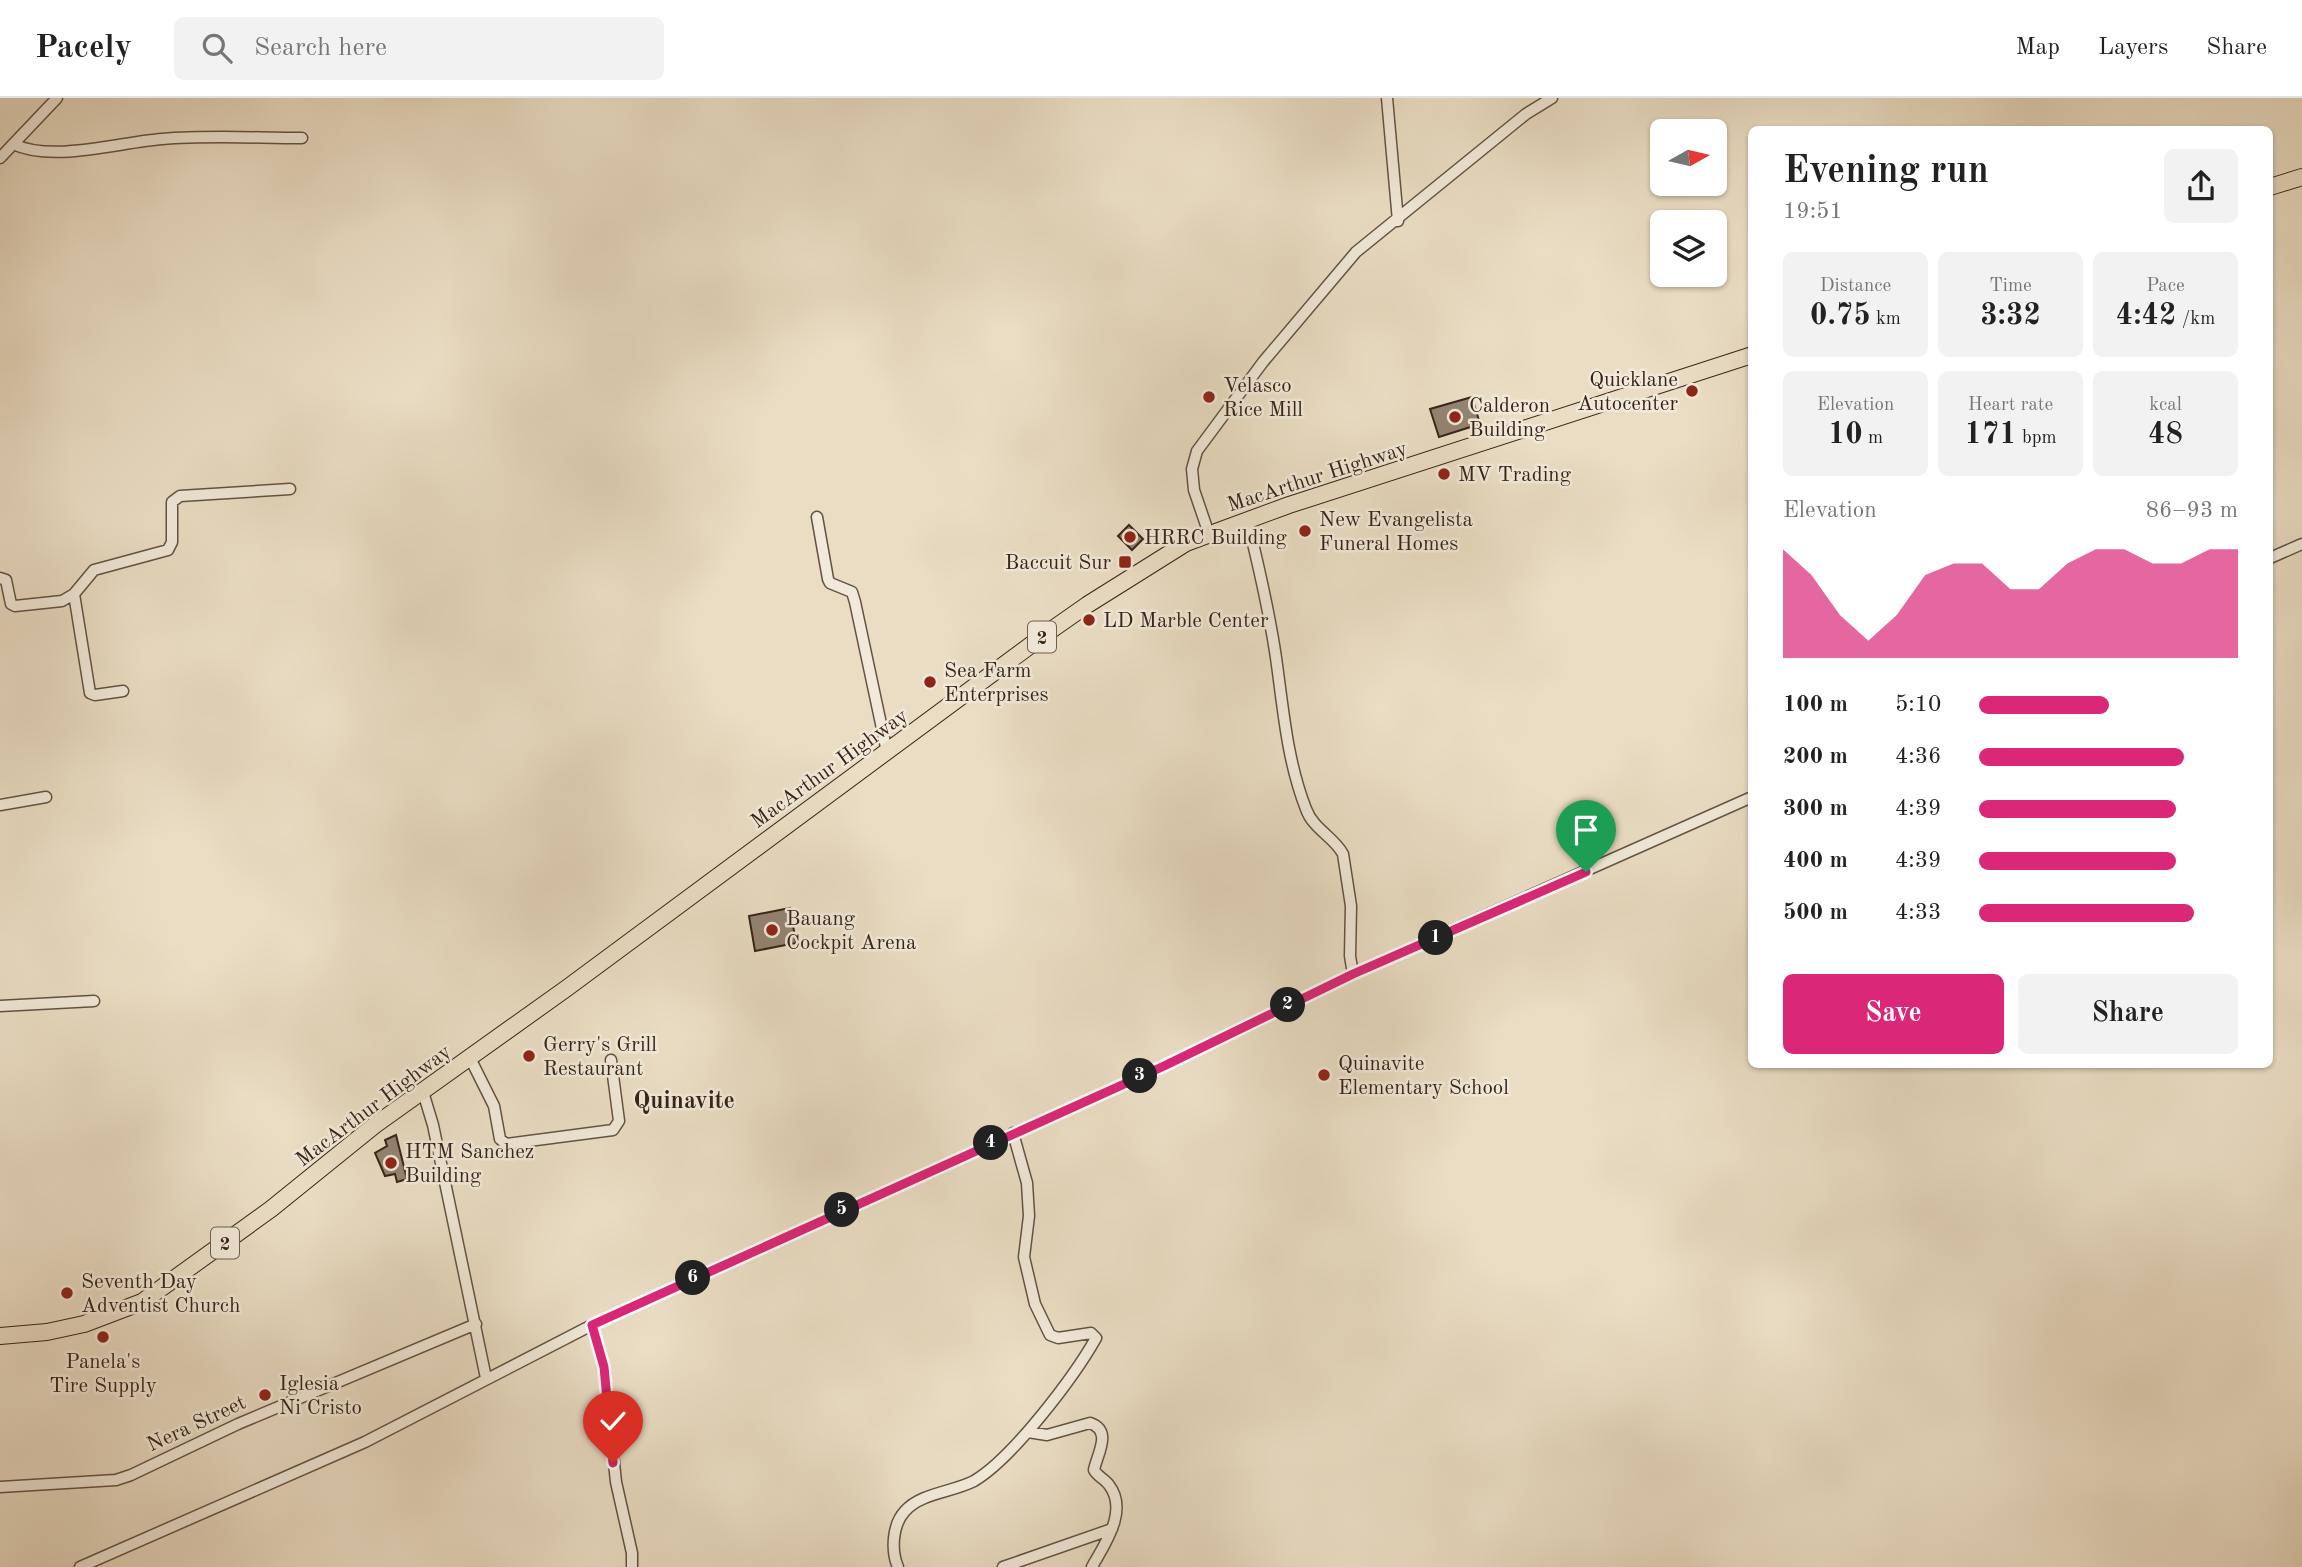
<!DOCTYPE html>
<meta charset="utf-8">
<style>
body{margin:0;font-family:"Old Standard TT",serif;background:#f2f2f2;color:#222;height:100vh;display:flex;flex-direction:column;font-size:26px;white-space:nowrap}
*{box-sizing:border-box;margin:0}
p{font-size:23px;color:#767676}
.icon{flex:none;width:38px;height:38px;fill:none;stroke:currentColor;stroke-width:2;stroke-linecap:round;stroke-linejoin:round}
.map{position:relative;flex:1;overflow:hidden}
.panel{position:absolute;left:1748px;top:28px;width:525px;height:942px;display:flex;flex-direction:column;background:#fff;border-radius:10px;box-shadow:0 2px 5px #0004}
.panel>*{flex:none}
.needle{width:46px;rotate:82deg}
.fabs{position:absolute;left:1650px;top:21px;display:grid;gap:14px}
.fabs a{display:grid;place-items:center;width:77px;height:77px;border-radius:10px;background:#fff;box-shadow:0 2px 5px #0004;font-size:35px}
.pin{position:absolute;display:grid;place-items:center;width:60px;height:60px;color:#fff;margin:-72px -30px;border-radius:50% 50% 50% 0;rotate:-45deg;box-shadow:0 0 7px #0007}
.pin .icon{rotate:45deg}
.km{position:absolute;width:35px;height:35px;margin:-18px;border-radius:50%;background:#222;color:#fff;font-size:19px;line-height:35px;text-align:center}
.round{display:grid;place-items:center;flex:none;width:74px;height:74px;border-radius:10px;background:#f2f2f2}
.overview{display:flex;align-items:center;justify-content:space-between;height:119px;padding:0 35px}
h1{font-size:38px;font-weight:700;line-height:52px}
.stats{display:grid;grid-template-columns:repeat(3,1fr);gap:10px;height:119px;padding:7px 35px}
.stats div{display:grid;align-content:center;border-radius:10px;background:#f2f2f2;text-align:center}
.stats b{font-size:30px;font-weight:700}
.stats small{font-size:19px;font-weight:400}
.stats p{font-size:19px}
.chart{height:196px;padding:14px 35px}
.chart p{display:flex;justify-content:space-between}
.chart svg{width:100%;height:126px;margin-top:7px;fill:#db2777;opacity:.7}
.button{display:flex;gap:14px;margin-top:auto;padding:14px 35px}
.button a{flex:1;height:80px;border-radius:10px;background:#db2777;color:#fff;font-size:28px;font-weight:700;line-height:80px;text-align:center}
.button a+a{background:#f2f2f2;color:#222}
ul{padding:0 35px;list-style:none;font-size:23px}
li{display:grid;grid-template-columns:112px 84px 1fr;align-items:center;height:52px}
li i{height:18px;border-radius:9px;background:#db2777}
header{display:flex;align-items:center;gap:42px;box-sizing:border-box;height:98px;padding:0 35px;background:#fff;border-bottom:2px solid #e0e0e0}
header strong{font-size:33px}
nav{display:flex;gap:38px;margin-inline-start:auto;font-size:24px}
.search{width:490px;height:63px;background:#f2f2f2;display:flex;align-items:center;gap:18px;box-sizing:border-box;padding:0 24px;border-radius:10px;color:#767676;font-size:26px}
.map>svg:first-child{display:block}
</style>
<header>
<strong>Pacely</strong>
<div class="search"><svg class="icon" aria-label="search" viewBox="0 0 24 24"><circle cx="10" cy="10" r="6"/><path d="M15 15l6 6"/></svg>Search here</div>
<nav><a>Map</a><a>Layers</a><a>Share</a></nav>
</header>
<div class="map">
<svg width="2302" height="1469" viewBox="0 0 2302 1469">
<rect width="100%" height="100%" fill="#eaddc4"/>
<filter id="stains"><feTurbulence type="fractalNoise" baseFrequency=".00286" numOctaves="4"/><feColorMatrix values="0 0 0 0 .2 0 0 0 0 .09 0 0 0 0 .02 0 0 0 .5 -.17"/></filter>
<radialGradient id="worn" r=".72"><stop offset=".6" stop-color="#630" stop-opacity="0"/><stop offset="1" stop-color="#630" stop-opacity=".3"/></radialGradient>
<path fill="#948472" stroke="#372319" stroke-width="2" d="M1472,299L1480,326L1439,339L1430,311Z
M1129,427L1143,441L1132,452L1118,438Z
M790,810L796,845L755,853L749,818Z
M396,1037L407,1081L397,1084L395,1076L385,1078L375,1055L387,1048L385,1042Z"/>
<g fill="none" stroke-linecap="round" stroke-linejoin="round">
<defs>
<path id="minor" d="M1387,0L1398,123
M13,46C53,65 120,44 162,41C209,37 256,40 302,40
M0,60L57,0
M817,419L828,481L830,485L852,494L855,504L887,654
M1247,421C1258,465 1268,509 1275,553C1283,606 1286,660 1306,711C1313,731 1334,739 1343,756L1351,808L1350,858L1353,876
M1209,436L1194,392L1192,371L1197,353L1263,264L1356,154L1526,16L1552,0
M2270,460L2302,446
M0,480L6,482L11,506L15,508L62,503L74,496L94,472L168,452L172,444V404L180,398L290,391
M74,496L90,595L95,597L123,593
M0,707L46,699
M0,908L94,903
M470,960L494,1008L500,1041L506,1046L613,1032L619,1023L611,962
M423,994L433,1027L486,1280
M592,1227L604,1269L616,1384L632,1455V1469
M1028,1334L1047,1337L1090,1325C1113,1333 1097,1356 1094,1372C1098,1379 1105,1381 1109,1387C1129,1413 1104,1447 1092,1469
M0,1389L116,1382L131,1377L238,1326L476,1226
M80,1469L365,1344L592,1227L1164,968L1353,876L1752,699
M898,1469C891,1453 892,1427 905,1413C921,1395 953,1394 974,1383C1012,1361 1074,1279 1096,1240L1091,1235L1058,1240L1050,1237L1035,1206L1024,1159L1029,1118L1027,1085L1013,1035
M1003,1469L1112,1431"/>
<path id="highway" d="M2270,89L2302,79
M0,1238L47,1234L84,1226L142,1204L271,1111L375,1027L567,890L1047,535L1087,507L1186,445L1289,407L1752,257"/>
</defs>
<use href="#minor" stroke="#645244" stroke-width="13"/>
<use href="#highway" stroke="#372319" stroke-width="18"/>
<use href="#minor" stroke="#f1e9d9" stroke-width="10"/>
<use href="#highway" stroke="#eaddc4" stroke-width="16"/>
</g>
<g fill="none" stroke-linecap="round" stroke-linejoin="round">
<defs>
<path id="route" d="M613,1365L604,1269L592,1227L1164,968L1353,876L1586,774"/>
</defs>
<use href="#route" stroke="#fff" stroke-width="14"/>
<use href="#route" stroke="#db2777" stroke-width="9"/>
</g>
<g fill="#8f2418" stroke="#f1e9d9" stroke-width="2.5">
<circle cx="1692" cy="293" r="7"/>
<circle cx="1209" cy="299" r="7"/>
<circle cx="1455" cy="319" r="7"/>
<circle cx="1444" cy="376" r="7"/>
<circle cx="1305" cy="433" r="7"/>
<circle cx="1130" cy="439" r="7"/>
<rect x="1118" y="457" width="14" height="14" rx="3.5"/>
<circle cx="1089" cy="522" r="7"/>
<circle cx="930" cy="584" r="7"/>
<circle cx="772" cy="832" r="7"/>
<circle cx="529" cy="958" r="7"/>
<circle cx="1324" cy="977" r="7"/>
<circle cx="391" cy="1065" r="7"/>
<circle cx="67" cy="1195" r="7"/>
<circle cx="103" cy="1239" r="7"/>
<circle cx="265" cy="1297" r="7"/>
</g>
<g text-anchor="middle" stroke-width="5" stroke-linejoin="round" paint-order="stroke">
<g fill="#f1e9d9" stroke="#6f5e53" stroke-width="2">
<rect x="1028" y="523.5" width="28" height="31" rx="5"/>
<rect x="211" y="1129.5" width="28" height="31" rx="5"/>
</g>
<g font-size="19" font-weight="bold" fill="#372319">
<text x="1042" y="546">2</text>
<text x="225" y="1152">2</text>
</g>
<g font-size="21" fill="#372319" stroke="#f1e9d9" text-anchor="start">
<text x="1678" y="288" text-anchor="end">Quicklane<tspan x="1678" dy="24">Autocenter</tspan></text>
<text x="1223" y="294">Velasco<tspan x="1223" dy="24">Rice Mill</tspan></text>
<text x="1469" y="314">Calderon<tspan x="1469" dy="24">Building</tspan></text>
<text x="1458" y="383">MV Trading</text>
<text x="1319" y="428">New Evangelista<tspan x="1319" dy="24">Funeral Homes</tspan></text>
<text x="1144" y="446">HRRC Building</text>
<text x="1111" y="471" text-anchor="end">Baccuit Sur</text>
<text x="1103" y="529">LD Marble Center</text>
<text x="944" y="579">Sea Farm<tspan x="944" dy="24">Enterprises</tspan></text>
<text x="786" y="827">Bauang<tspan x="786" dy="24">Cockpit Arena</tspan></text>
<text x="543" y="953">Gerry's Grill<tspan x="543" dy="24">Restaurant</tspan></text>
<text x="1338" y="972">Quinavite<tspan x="1338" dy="24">Elementary School</tspan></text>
<text x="405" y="1060">HTM Sanchez<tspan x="405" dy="24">Building</tspan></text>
<text x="81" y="1190">Seventh Day<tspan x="81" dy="24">Adventist Church</tspan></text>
<text x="103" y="1270" text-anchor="middle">Panela's<tspan x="103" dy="24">Tire Supply</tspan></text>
<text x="279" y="1292">Iglesia<tspan x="279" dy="24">Ni Cristo</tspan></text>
</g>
<g font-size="21" fill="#372319" stroke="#f1e9d9">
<text transform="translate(1317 378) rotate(-18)" y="7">MacArthur Highway</text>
<text transform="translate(829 670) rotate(-36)" y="7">MacArthur Highway</text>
<text transform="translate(373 1007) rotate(-37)" y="7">MacArthur Highway</text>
<text transform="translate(196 1325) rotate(-25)" y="7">Nera Street</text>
</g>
<g font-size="24" font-weight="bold" fill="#372319" stroke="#f1e9d9">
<text x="684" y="1010">Quinavite</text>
</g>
</g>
<rect width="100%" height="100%" filter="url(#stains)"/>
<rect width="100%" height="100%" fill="url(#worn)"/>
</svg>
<div class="fabs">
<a><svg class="needle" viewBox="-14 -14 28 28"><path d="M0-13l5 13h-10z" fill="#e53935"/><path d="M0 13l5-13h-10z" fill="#767676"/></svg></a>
<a><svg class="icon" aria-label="layers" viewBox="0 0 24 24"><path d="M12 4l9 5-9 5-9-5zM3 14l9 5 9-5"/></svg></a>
</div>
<div class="pin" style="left:1586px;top:774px;background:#1e9e55"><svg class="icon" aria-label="arrive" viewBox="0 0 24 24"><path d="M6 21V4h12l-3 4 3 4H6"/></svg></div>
<div class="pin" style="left:613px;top:1365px;background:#d93025"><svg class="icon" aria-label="check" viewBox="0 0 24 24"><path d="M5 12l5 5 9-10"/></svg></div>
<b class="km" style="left:1436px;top:840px">1</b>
<b class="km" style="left:1288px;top:907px">2</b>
<b class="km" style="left:1140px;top:978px">3</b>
<b class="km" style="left:991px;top:1045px">4</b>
<b class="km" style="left:842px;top:1112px">5</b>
<b class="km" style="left:693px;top:1180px">6</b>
<section class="panel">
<div class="overview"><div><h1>Evening run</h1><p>19:51</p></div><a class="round"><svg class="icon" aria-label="share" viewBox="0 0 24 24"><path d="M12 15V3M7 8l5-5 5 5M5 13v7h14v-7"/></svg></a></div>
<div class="stats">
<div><p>Distance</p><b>0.75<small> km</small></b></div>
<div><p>Time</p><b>3:32</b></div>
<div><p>Pace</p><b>4:42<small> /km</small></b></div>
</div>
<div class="stats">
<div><p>Elevation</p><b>10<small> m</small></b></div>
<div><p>Heart rate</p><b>171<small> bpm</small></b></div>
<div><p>kcal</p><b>48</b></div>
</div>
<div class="chart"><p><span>Elevation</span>86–93 m</p>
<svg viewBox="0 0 160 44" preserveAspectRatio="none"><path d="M0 44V6L10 15L20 29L30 38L40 29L50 15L60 11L70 11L80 20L90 20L100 11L110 6L120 6L130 11L140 11L150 6L160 6V44z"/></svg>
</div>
<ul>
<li><b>100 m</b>5:10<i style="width:50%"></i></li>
<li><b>200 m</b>4:36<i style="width:79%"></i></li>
<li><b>300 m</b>4:39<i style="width:76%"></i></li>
<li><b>400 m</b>4:39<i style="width:76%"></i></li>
<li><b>500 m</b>4:33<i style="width:83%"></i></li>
</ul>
<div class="button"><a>Save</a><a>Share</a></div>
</section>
</div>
